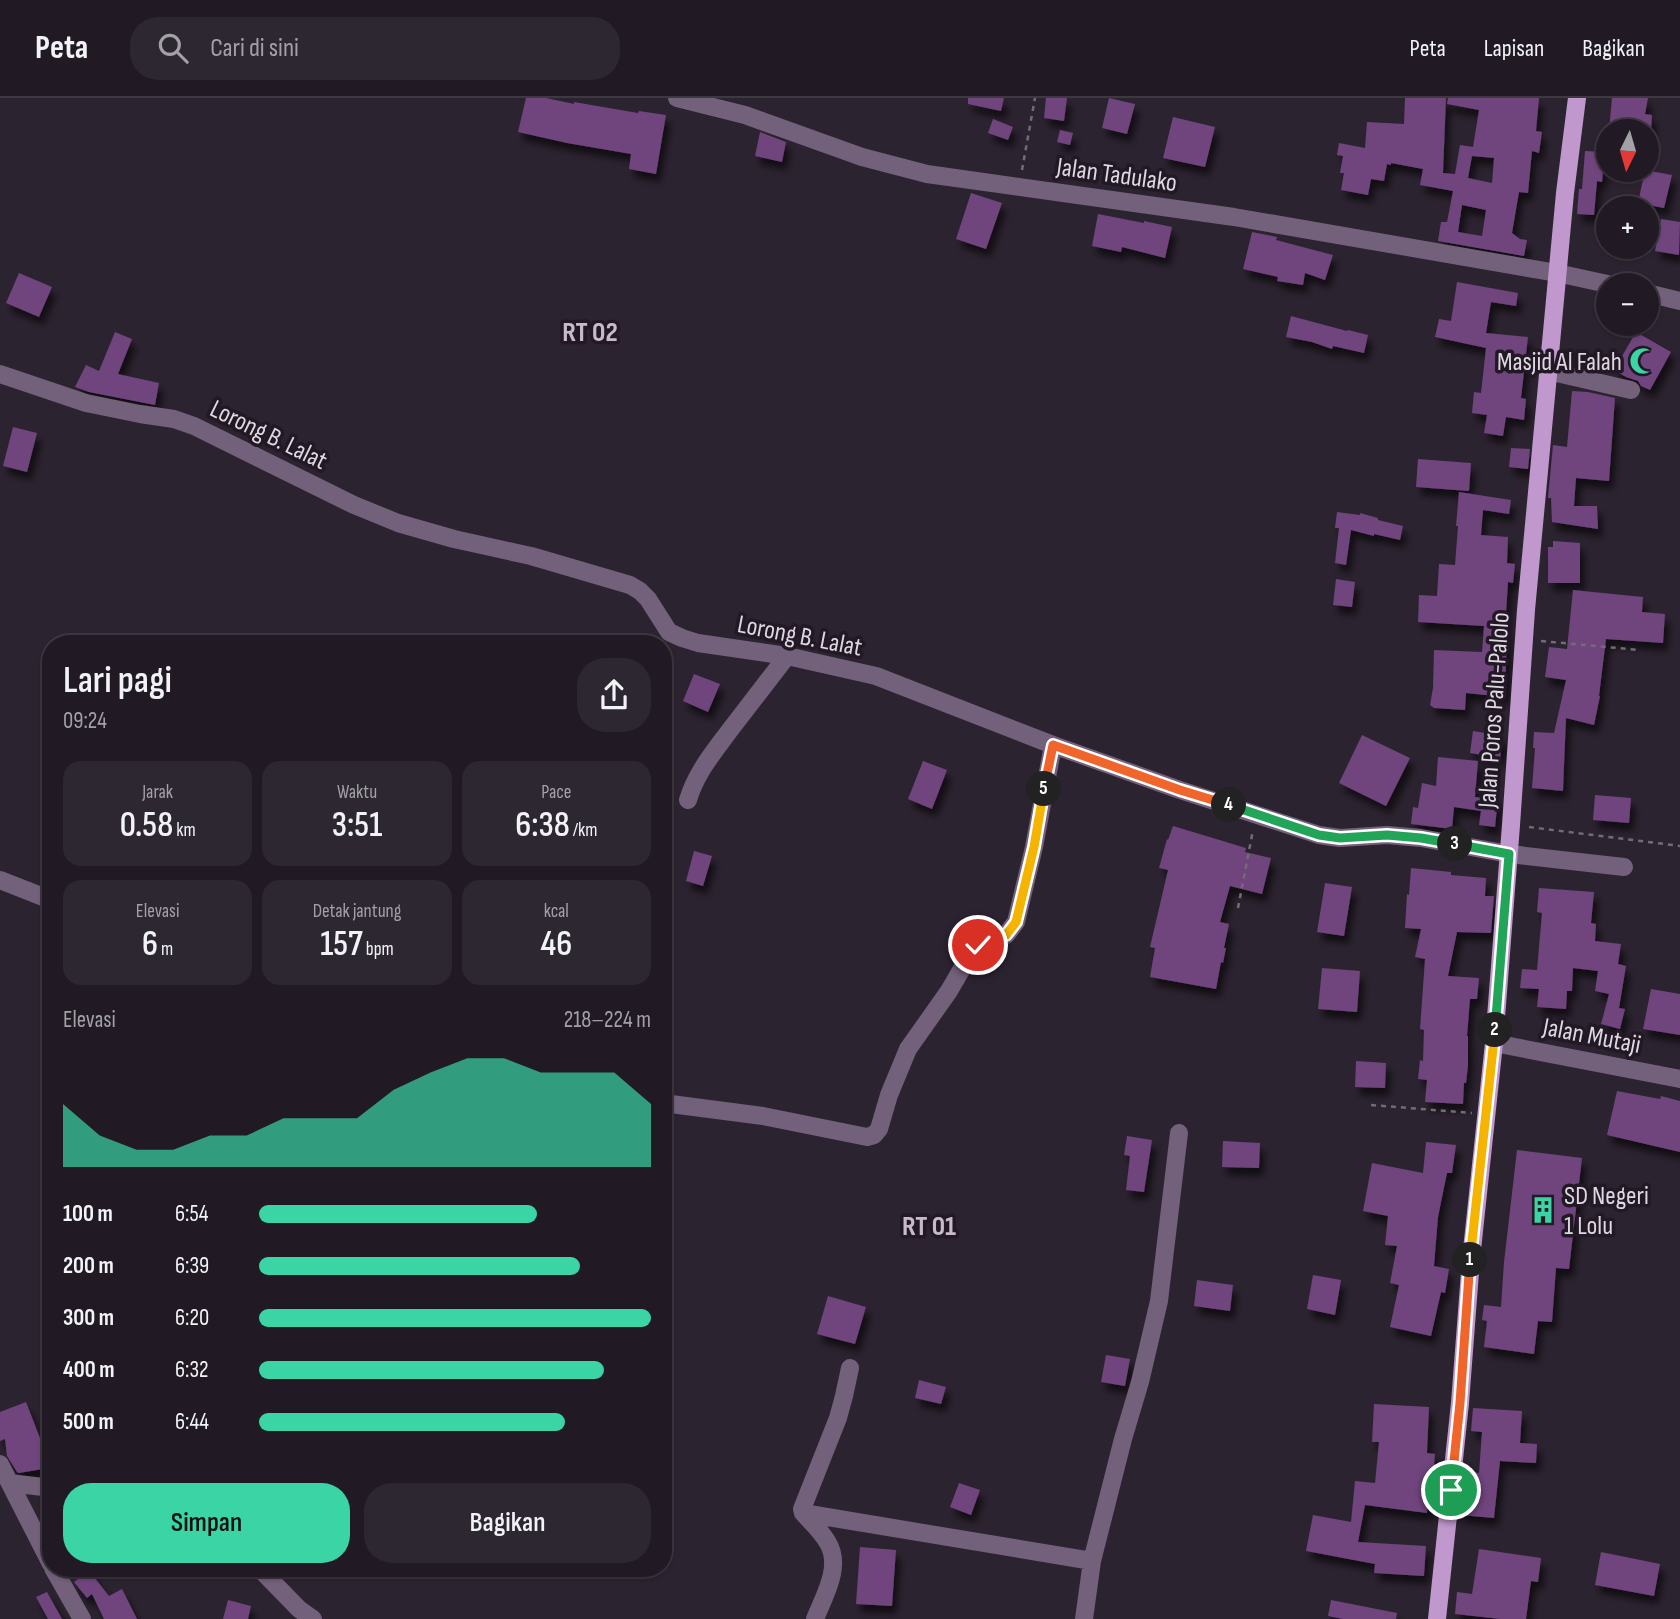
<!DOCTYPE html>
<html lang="id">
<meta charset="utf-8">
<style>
body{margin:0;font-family:"Sofia Sans Condensed",sans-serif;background:#2d2731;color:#f1f3f6;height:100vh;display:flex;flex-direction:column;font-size:26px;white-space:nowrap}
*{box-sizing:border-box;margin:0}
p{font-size:23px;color:#a2a1a6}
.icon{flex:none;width:38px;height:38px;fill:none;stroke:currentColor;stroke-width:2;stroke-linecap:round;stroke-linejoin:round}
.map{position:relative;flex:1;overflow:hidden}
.panel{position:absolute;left:42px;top:537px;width:630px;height:942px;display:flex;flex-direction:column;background:#211a24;border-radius:28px;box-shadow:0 2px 5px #0004,0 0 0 2px #3e3841}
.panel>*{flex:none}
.needle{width:46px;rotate:185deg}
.fabs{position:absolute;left:1596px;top:21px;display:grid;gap:14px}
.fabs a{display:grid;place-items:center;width:63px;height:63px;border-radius:50%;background:#211a24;box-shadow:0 2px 5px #0004,0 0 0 2px #3e3841;font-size:35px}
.pin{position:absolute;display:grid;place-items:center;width:60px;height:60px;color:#fff;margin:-30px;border:4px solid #fff;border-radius:50%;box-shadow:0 2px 7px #0007}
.km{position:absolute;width:35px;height:35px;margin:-18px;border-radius:50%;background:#222;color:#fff;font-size:19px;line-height:35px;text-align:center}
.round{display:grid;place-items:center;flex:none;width:74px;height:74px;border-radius:28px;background:#2d2731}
.summary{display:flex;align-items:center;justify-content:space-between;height:119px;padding:0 21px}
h1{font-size:38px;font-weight:600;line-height:52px}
.figures{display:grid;grid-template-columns:repeat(3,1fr);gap:10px;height:119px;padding:7px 21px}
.figures div{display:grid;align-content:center;border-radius:18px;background:#2d2731;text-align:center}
.figures b{font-size:35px;font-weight:600}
.figures small{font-size:19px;font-weight:400}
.figures p{font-size:19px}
.chart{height:196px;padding:14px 21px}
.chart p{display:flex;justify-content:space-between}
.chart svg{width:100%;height:126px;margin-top:7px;fill:#3ad4a5;opacity:.7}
.action{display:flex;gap:14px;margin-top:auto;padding:14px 21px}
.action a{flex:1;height:80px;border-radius:28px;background:#3ad4a5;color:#111;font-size:28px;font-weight:600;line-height:80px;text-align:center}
.action a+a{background:#2d2731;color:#f1f3f6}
ul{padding:0 21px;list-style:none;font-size:23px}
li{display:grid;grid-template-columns:112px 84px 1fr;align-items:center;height:52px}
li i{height:18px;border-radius:9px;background:#3ad4a5}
header{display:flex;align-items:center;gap:42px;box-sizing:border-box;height:98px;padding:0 35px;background:#211a24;border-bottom:2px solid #3e3841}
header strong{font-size:33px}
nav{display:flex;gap:38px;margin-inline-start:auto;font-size:24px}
.search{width:490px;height:63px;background:#2d2731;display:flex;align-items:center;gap:18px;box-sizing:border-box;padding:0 24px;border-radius:28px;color:#a2a1a6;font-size:26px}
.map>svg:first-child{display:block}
</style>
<header>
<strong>Peta</strong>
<div class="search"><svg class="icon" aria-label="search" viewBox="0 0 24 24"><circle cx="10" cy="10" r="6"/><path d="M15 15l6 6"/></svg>Cari di sini</div>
<nav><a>Peta</a><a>Lapisan</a><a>Bagikan</a></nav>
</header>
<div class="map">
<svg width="1680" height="1521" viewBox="0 0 1680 1521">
<defs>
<filter id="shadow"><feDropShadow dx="4.5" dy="8" stdDeviation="3.5" flood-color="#0009"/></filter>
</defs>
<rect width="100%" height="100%" fill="#2c2330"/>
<path fill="#6f447e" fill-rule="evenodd" filter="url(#shadow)" d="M526,0H546L574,6V4L638,15L639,13L666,17L656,76L629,71L631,56L567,45L518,34Z
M968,0H1004L1001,13L968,6Z
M1046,0H1067L1064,23L1044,20Z
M1109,0L1135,6L1127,36L1102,30Z
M1405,0H1446L1443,75L1455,76L1460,47L1473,49L1479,12L1447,6L1448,0H1539L1536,33L1542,34L1539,55L1532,53L1528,95L1519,94L1512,135L1520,141L1527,142L1524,158L1438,143L1441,124H1447L1453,93L1420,87L1423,71L1391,65V67L1387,66L1384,83L1371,81L1368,97L1341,92L1344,75H1340L1343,58L1337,57L1339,45L1365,50L1367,24L1404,26ZM1472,58L1494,60L1492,85L1468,80ZM1462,107L1486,112L1482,138L1458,134Z
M1612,0H1648L1645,16L1652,17L1651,33H1609Z
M1173,19L1215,29L1205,69L1163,60Z
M993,21L1013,29L1008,42L988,35Z
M1060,32L1073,35L1070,47L1057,44Z
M760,34L786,44L782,64L755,58Z
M1585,53L1605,54L1602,84L1597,83L1594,117L1577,116L1579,91H1582Z
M1645,72L1672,77L1664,110L1638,105Z
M971,95L1002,105L986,151L956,141Z
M1098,116L1144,125V123L1172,129L1165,160L1122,149L1121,154L1092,148Z
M1661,121L1680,124L1679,157L1655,153Z
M1252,134L1277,139L1276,142L1333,157L1325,182L1305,175L1303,187L1277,183L1278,179L1243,171Z
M19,175L52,189L39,219L6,205Z
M1457,184L1518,195L1516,208L1491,204L1486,235L1528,239L1521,300L1526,301L1524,322L1506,319L1503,338L1484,335L1487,317L1472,315L1474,294L1481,295L1486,250L1435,239L1439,221L1451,223Z
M1291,218L1347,233L1348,232L1368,237L1364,255L1333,248L1332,251L1312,244L1286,239Z
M115,234L132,241L118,276L159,285L155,307L89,294L75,289L86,267L99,273Z
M1636,234L1671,254L1650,292L1641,288L1638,283L1626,279L1614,272Z
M1572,293L1588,294L1615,300L1609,383L1576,380L1574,408H1597L1598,431L1552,424L1551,400H1548L1553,347L1567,349Z
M13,329L37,335L27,374L3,368Z
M1511,350L1530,351L1528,371L1509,369Z
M1418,361L1471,365L1469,393L1416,389Z
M1459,394L1511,402L1509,416L1483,412L1481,437L1508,439L1507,465L1515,466L1513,485L1508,484L1505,531H1507L1505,599L1466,595L1465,612L1434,610L1430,607L1433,590L1434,552L1482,554L1484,528L1418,524L1419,497L1437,498L1439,466L1455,467L1458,428H1456Z
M1337,414L1360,417V415L1378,420V422L1403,428L1400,442L1374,436V438L1351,432L1346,467L1335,465L1339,430H1335Z
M1553,443L1580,445V485H1548V449H1553Z
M1336,481L1355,484L1352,509L1333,507Z
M1573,492L1643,499L1642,514L1665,516L1663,545L1606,541L1599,598H1600L1594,627L1566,620L1563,693L1532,690L1535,650H1533L1534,634L1554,635L1566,582L1545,579L1549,549L1567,551Z
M694,576L720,586L708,614L683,603Z
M1473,633L1503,638L1500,660L1470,655Z
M1362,637L1410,660L1386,708L1339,685Z
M1438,659L1478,663L1475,699L1498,701L1495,729L1479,727L1481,713L1454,709L1452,731L1411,726L1413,709L1418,710L1422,685L1436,688Z
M923,663L947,672L932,711L908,701Z
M1595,697L1631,700L1629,725L1593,722Z
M1173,728L1246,750L1245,754L1271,760L1262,796L1230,788L1220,824L1229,826L1224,850H1226L1223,865L1221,864L1216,891L1150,879L1155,850L1150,849L1168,772L1159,770L1167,741L1168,742Z
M694,753L712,758L703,788L686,783Z
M1411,770L1451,774V777L1486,780L1485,798H1494L1491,835L1457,834L1448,878L1479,880L1477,901H1470L1467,938H1468V967L1466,985H1464L1463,1006L1425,1004L1427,982L1418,981L1420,962L1423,963L1424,932L1420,931L1425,861L1415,859L1421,831L1405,830L1407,796L1409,797Z
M1325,785L1352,789L1344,838L1317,834Z
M1539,790L1594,794L1591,825L1596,826L1595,843L1621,846L1618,866L1626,868L1619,910L1625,911L1620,931L1601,926L1609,896L1595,893L1598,873L1573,870L1572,893H1567L1566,911L1537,909L1539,891L1520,890L1522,871L1537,872L1542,815L1537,814Z
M1322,870L1360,873L1357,914L1318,911Z
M1651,891L1680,896V937L1643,931Z
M1356,963L1386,965L1385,990L1355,989Z
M1617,993L1660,1001L1661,998L1680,1003V1054L1607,1037Z
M1127,1038L1152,1042L1144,1094L1126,1092L1130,1058L1124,1057Z
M1223,1043L1260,1045L1259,1070L1222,1069Z
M1426,1044L1456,1047L1452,1075H1447L1438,1119L1434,1168L1449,1171L1445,1195L1441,1194L1431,1238L1390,1229L1399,1187L1390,1185L1397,1148L1385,1147L1388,1118L1363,1113L1372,1065L1423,1075Z
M1517,1052L1582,1060L1569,1171L1556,1170L1552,1224L1538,1223L1534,1256L1484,1249L1487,1223L1482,1222L1484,1207L1501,1209L1504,1164Z
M1313,1177L1341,1182L1335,1217L1307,1211Z
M1197,1182L1233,1187L1230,1213L1194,1208Z
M828,1198L866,1209L855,1246L817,1236Z
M1106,1257L1130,1261L1125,1288L1101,1284Z
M919,1282L946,1289L941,1306L915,1300Z
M26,1304L40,1340H44L49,1370L19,1375L17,1374L7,1358L5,1341L0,1343V1314Z
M1374,1306L1429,1309L1427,1355L1435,1356L1433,1381H1431L1427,1415L1365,1407L1358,1444L1426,1448L1424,1478L1374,1475L1375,1466L1306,1453L1313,1417L1351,1424L1355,1383L1375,1385L1379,1344H1372Z
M1473,1310L1522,1313L1520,1345L1537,1346L1536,1365L1500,1363L1494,1420L1460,1417L1464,1373L1479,1375L1482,1334L1471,1333Z
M959,1385L980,1392L971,1417L950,1409Z
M860,1449L896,1452L892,1508L856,1506Z
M1479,1451L1541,1460L1538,1484L1531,1483L1526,1521H1501L1455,1516L1457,1494L1472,1496Z
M1601,1454L1660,1466L1654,1498L1595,1487Z
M78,1470H87L109,1498L122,1491L137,1521H104L92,1496L87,1500L74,1484L82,1478Z
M47,1494L62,1521H48L36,1499Z
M228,1502L251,1508L248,1521H223Z
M1331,1502L1397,1515L1396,1521H1343L1328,1518Z"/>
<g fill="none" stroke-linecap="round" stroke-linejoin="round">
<path stroke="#736b76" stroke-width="2.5" stroke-dasharray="5 5" stroke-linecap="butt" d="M1022,72L1035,0
M1541,543L1639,552
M1529,729L1680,748
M1238,810L1253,732
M1371,1007L1472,1015"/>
<path stroke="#73607a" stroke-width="18" d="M677,0L745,17L862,59L927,76L1234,119L1557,175L1612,187
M1647,195L1680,203
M1548,273L1631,292
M0,276L86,305L140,316L174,321L194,328L354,407L398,425L454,441L531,458L630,487L640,493L648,501L669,534L682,540L698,545L787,558L876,578L1053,647L1180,692L1319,737L1340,740L1387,737L1421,740L1509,756L1624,769
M688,702C696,675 713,655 730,632C749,607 768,583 787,558
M0,782L51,802
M1494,945L1680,981
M663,1005L763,1018L867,1039L874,1037L879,1031L889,997L908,951L949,893L971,855L978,847L1006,837L1016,824L1034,749L1053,647
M0,1366L51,1466
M10,1385L51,1390
M803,1415L1092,1463
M53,1470L82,1521
M259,1470L299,1511L313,1521
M815,1521C824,1498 842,1469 828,1445C822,1434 812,1425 803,1415L802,1411L838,1320L844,1298L850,1270
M1084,1521L1092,1463L1123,1341L1140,1284L1159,1203L1179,1035"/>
<path stroke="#c098cd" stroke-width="18" d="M1437,1521L1460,1305L1471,1161L1494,945L1511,727L1526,512L1565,95L1577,0"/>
</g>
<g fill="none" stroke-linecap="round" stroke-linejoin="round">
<defs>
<path id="split-1" d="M1451,1392L1460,1305L1470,1162"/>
<path id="split-2" d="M1470,1162L1495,932"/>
<path id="split-3" d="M1455,746L1509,756L1495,932"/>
<path id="split-4" d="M1229,707L1319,737L1340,740L1387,737L1421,740L1455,746"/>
<path id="split-5" d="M1044,691L1053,647L1180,692L1229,707"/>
<path id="split-6" d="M978,847L1006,837L1016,824L1034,749L1044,691"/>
</defs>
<use href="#split-1" stroke="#fff" stroke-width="14"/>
<use href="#split-2" stroke="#fff" stroke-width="14"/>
<use href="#split-3" stroke="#fff" stroke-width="14"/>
<use href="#split-4" stroke="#fff" stroke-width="14"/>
<use href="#split-5" stroke="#fff" stroke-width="14"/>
<use href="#split-6" stroke="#fff" stroke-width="14"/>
<use href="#split-1" stroke="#f0652b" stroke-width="9"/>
<use href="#split-2" stroke="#f5b400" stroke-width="9"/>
<use href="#split-3" stroke="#22a559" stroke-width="9"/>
<use href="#split-4" stroke="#22a559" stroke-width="9"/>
<use href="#split-5" stroke="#f0652b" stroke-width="9"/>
<use href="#split-6" stroke="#f5b400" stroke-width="9"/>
</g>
<defs>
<symbol id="mosque-bare" viewBox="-9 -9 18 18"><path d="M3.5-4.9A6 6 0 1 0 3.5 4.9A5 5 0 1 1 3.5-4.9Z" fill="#3ad4a5" stroke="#231926" stroke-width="2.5" paint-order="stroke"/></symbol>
<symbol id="building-bare" viewBox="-9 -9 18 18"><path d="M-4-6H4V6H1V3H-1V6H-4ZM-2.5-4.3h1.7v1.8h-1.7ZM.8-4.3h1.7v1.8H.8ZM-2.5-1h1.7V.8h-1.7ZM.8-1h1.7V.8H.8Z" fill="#3ad4a5" stroke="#231926" stroke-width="2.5" paint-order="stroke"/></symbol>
</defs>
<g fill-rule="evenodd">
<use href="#mosque-bare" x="1624" y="244" width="38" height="38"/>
<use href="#building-bare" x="1524" y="1093" width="38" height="38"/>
</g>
<g text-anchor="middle" stroke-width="7" stroke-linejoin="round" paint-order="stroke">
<g font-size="26" fill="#ded8e0" stroke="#231926">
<text transform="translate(1117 76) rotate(8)" y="9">Jalan Tadulako</text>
<text transform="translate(269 336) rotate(26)" y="9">Lorong B. Lalat</text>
<text transform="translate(800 537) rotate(11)" y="9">Lorong B. Lalat</text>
<text transform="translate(1493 612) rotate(-86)" y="9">Jalan Poros Palu-Palolo</text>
<text transform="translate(1592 937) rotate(11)" y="9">Jalan Mutaji</text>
</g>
<g font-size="26" fill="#ded8e0" stroke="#231926" text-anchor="end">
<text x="1622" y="272">Masjid Al Falah</text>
<text x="1564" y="1106" text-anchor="start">SD Negeri<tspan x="1564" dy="30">1 Lolu</tspan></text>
</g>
<g font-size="28" font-weight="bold" fill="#c7bbcb" stroke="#231926">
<text x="590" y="243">RT 02</text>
<text x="929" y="1137">RT 01</text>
</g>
</g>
</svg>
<div class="fabs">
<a><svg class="needle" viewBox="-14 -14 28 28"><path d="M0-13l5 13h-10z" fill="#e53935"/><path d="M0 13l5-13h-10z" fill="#a2a1a6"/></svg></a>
<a>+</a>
<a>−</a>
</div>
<div class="pin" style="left:1451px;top:1392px;background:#1e9e55"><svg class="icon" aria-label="arrive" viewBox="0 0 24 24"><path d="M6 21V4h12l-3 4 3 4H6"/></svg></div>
<div class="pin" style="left:978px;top:847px;background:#d93025"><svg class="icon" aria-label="check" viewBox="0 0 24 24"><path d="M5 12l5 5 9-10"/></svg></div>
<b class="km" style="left:1470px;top:1162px">1</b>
<b class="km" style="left:1495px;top:932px">2</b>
<b class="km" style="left:1455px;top:746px">3</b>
<b class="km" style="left:1229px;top:707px">4</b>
<b class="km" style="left:1044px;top:691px">5</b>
<section class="panel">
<div class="summary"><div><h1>Lari pagi</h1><p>09:24</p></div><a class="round"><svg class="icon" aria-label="share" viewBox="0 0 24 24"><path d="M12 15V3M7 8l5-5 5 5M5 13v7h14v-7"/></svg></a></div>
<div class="figures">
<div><p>Jarak</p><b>0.58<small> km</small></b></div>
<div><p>Waktu</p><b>3:51</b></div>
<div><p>Pace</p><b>6:38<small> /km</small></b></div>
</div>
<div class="figures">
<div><p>Elevasi</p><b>6<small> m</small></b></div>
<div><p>Detak jantung</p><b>157<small> bpm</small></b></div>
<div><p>kcal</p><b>46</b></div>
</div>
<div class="chart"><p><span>Elevasi</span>218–224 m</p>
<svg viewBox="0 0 160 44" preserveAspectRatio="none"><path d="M0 44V22L10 33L20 38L30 38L40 33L50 33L60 27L70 27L80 27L90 17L100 11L110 6L120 6L130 11L140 11L150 11L160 22V44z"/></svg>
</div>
<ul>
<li><b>100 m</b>6:54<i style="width:71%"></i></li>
<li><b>200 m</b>6:39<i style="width:82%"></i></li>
<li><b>300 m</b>6:20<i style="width:100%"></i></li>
<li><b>400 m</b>6:32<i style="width:88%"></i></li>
<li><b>500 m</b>6:44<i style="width:78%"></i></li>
</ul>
<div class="action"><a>Simpan</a><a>Bagikan</a></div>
</section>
</div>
